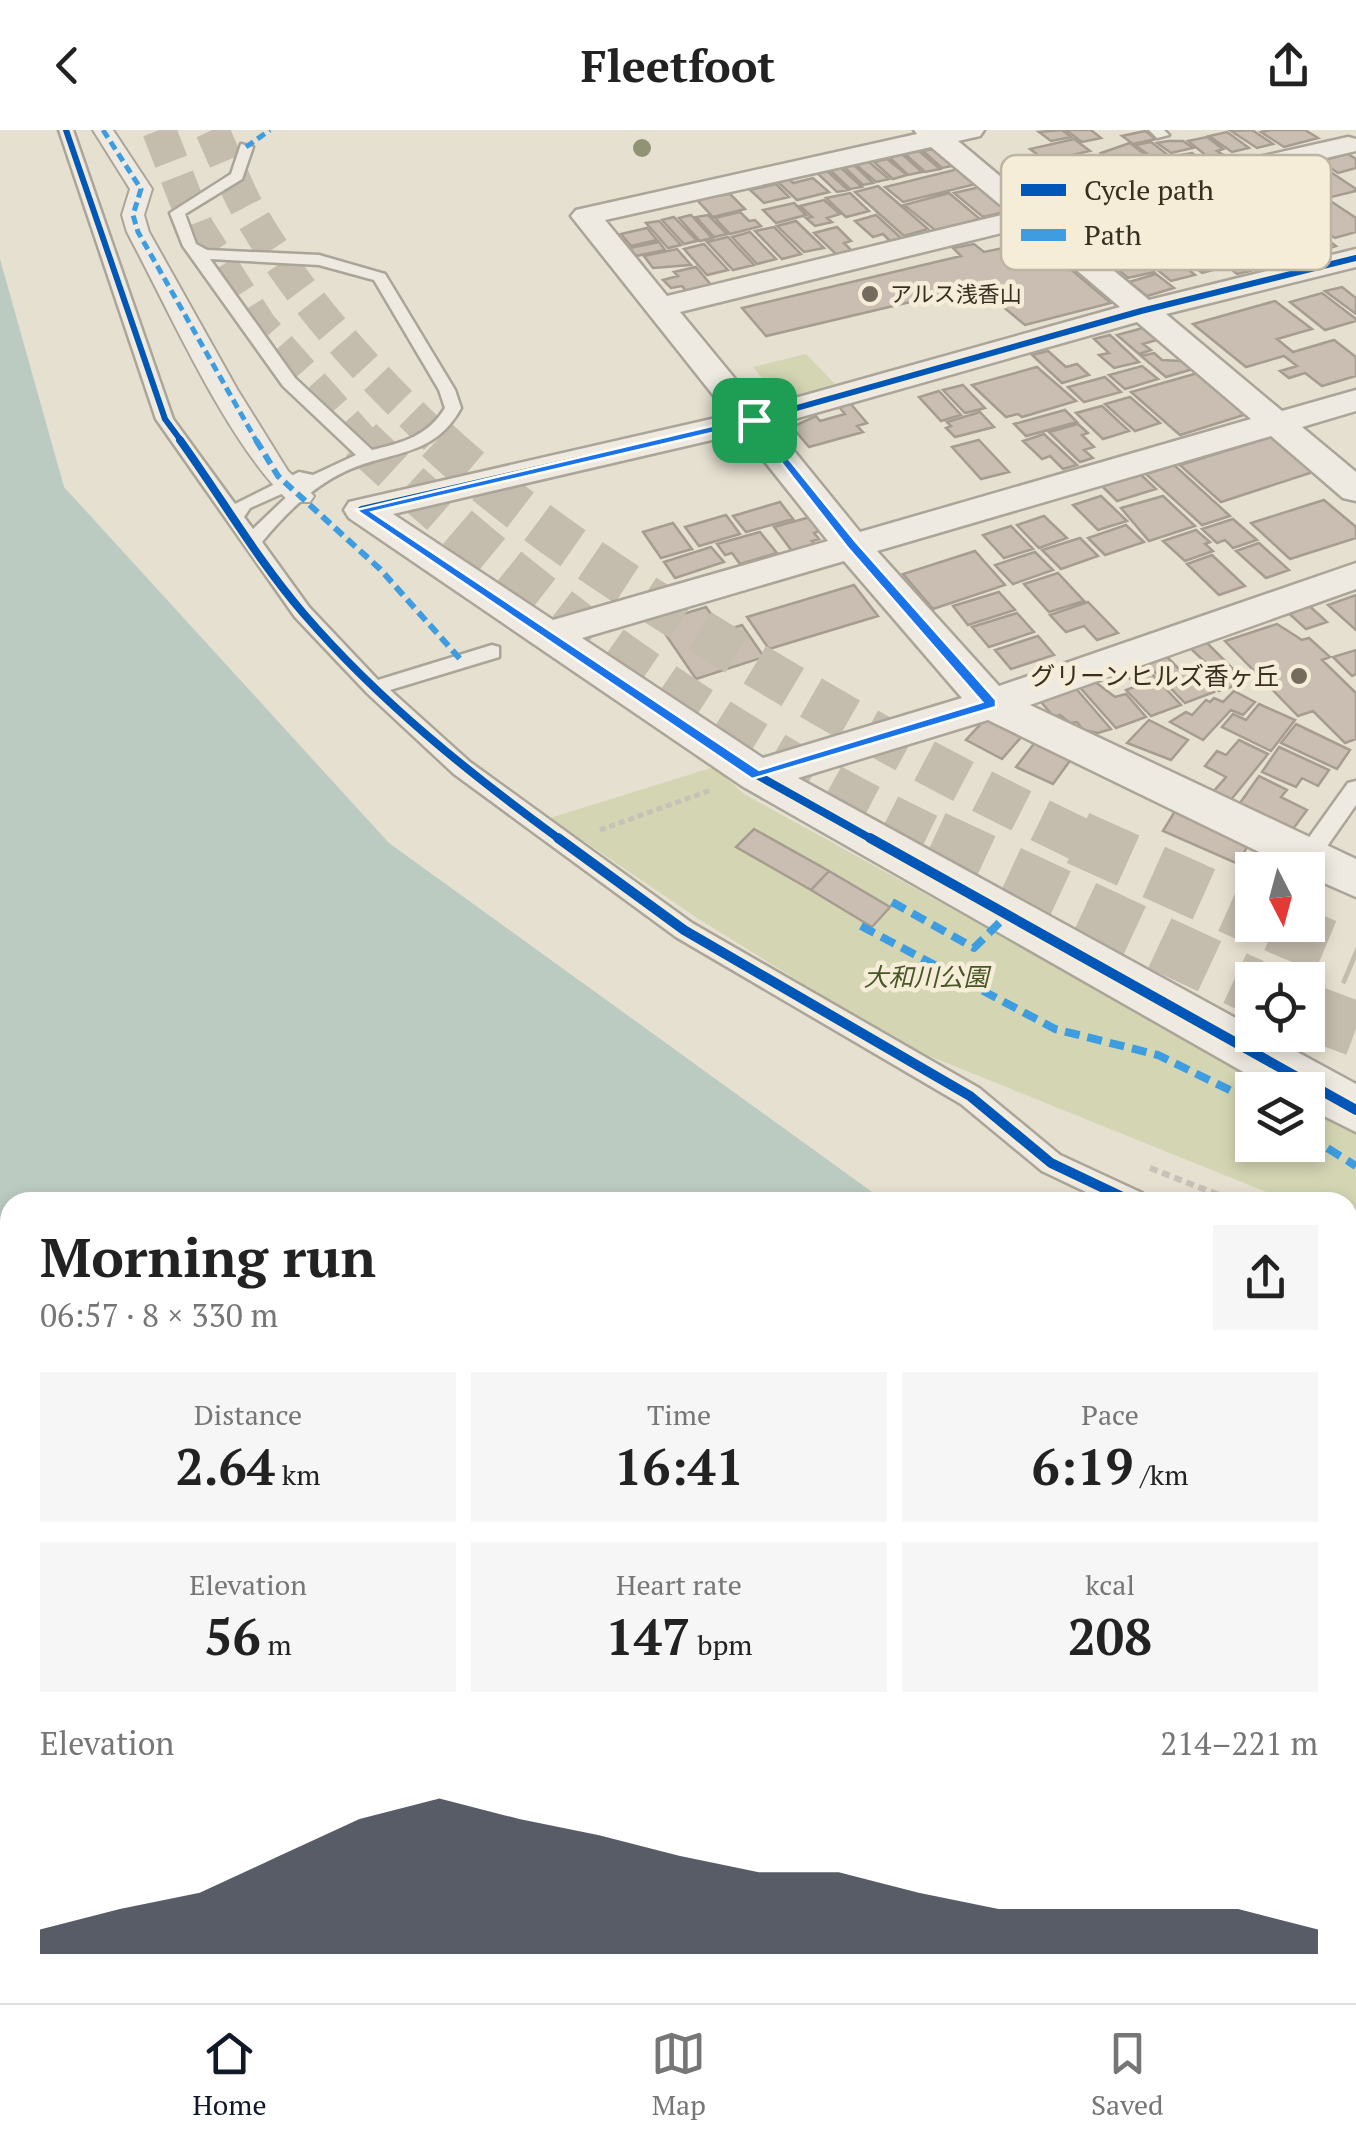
<!DOCTYPE html>
<meta charset="utf-8">
<style>
body{margin:0;font-family:"PT Serif","Noto Sans JP",serif;background:#f6f6f6;color:#222;height:100vh;display:flex;flex-direction:column;font-size:38px;white-space:nowrap}
*{box-sizing:border-box;margin:0}
p{font-size:32px;color:#767676}
.icon{flex:none;width:55px;height:55px;fill:none;stroke:currentColor;stroke-width:2;stroke-linecap:round;stroke-linejoin:round}
.map{position:relative;flex:1;overflow:hidden}
.details{position:absolute;left:0px;top:1062px;width:1358px;height:812px;display:flex;flex-direction:column;background:#fff;border-radius:30px 30px 0 0;box-shadow:0 5px 15px #0003}
.details>*{flex:none}
.needle{width:65px;rotate:174deg}
.buttons{position:absolute;left:1235px;top:722px;display:grid;gap:20px}
.buttons a{display:grid;place-items:center;width:90px;height:90px;border-radius:0px;background:#fff;box-shadow:0 5px 15px #0003;font-size:50px}
.pin{position:absolute;display:grid;place-items:center;width:85px;height:85px;color:#fff;margin:-42px;border-radius:20px;box-shadow:0 5px 15px #0006}
.round{display:grid;place-items:center;flex:none;width:105px;height:105px;border-radius:0px;background:#f6f6f6}
.headline{display:flex;align-items:center;justify-content:space-between;height:170px;padding:0 40px}
h1{font-size:55px;font-weight:800;line-height:75px}
.stats{display:grid;grid-template-columns:repeat(3,1fr);gap:15px;height:170px;padding:10px 40px}
.stats div{display:grid;align-content:center;border-radius:0px;background:#f6f6f6;text-align:center}
.stats b{font-size:50px;font-weight:800}
.stats small{font-size:28px;font-weight:400}
.stats p{font-size:28px}
.chart{height:280px;padding:20px 40px}
.chart p{display:flex;justify-content:space-between}
.chart svg{width:100%;height:180px;margin-top:10px;fill:#111827;opacity:.7}
header{display:flex;justify-content:space-between;align-items:center;height:130px;padding:0 40px;background:#fff;font-size:45px;font-weight:800}
.dock{display:flex;justify-content:space-around;align-items:center;height:140px;border-top:2px solid #e0e0e0;background:#fff;font-size:28px;color:#767676}
.dock a{display:grid;justify-items:center;gap:5px}
.dock .selected{color:#111827}
.map>svg:first-child{display:block}
</style>
<header><svg class="icon" aria-label="back" viewBox="0 0 24 24"><path d="M15 5l-7 7 7 7"/></svg>Fleetfoot<svg class="icon" aria-label="share" viewBox="0 0 24 24"><path d="M12 15V3M7 8l5-5 5 5M5 13v7h14v-7"/></svg></header>
<div class="map">
<svg width="1356" height="1873" viewBox="0 0 1356 1873">
<rect width="100%" height="100%" fill="#e6e0d0"/>
<path fill="#d4d5b3" d="M806,224L835,254L779,269L753,237Z
M714,637L744,664L1281,960H1252V1015H1308V974L1356,1000V1099L1348,1096V1072H1291L902,915L697,788L550,688Z"/>
<path fill="#bbcbc1" d="M0,129L64,357L389,713L886,1072H10V1865H1348V1251L1356,1254V1873H0Z"/>
<path fill="#c9beb1" stroke="#a69c8f" stroke-width="2.5" d="M1062,0L1071,7L1051,11L1039,2Z
M1066,0H1091L1101,8L1082,12Z
M1252,0L1273,14L1257,18L1231,1Z
M1270,0H1305L1318,8L1284,17L1261,2Z
M1145,1L1156,9L1133,14L1122,6Z
M1227,2L1249,18L1232,22L1209,6Z
M1207,7L1223,19L1217,21L1222,24L1208,27L1188,11Z
M1074,9L1090,21L1046,31L1030,19Z
M1168,11H1183L1193,18L1171,23L1157,13Z
M1151,12L1168,25L1153,28L1135,15Z
M1130,13L1151,29L1119,37L1101,23Z
M938,18L957,35L942,38L923,21Z
M919,21L940,39L925,42L905,24Z
M1192,23L1210,36L1179,44L1158,29Z
M902,24L922,42L908,45L889,27Z
M1348,24L1356,29V38L1338,43L1320,31Z
M887,29L907,45L893,49L874,32Z
M868,31L889,49L876,52L855,34Z
M853,34L873,53L863,55L843,36Z
M840,37L862,57L850,59L829,39Z
M958,39L976,54L903,72L885,57Z
M1326,39L1356,59V61L1323,69L1296,51Z
M826,40L848,60L837,62L816,42Z
M788,48L793,53L813,48L829,62L797,70L777,51Z
M776,54L789,67L764,73L750,60Z
M878,56L928,99L904,106L855,62Z
M980,57L1009,81L983,87L954,63Z
M850,63L869,81L846,87L826,68Z
M949,63L980,89L935,100L904,75Z
M730,64L745,79L713,87L696,69Z
M824,70L840,84L827,88L832,92L815,96L806,88L812,87L800,76Z
M1332,72L1356,88V102L1335,108L1297,82Z
M794,73L806,85L776,93L763,80Z
M740,82L749,91L755,90L761,96L730,104L715,88Z
M691,85L712,108L700,111L679,88Z
M708,85L727,104L714,107L696,87Z
M876,85L901,108L890,111L883,104L873,107L855,91Z
M674,87L697,111L684,114L662,90Z
M659,91L681,115L668,118L646,93Z
M796,91L824,118L804,122L777,96Z
M774,97L801,124L782,129L755,101Z
M837,97L851,111L844,113L853,122L838,126L814,103Z
M1310,97L1336,116L1323,120L1297,101Z
M647,98L657,110L631,116L621,104Z
M750,102L776,129L757,134L732,107Z
M728,107L754,135L733,140L707,112Z
M1037,111L1111,173L1025,195L978,156L766,206L742,178L961,126L953,118L974,114L984,122Z
M659,112L665,120L636,126L630,118Z
M1193,112L1225,137L1202,143L1170,118Z
M704,114L728,140L707,145L684,119Z
M1157,114L1195,145L1171,151L1133,120Z
M677,119L691,135L653,138L644,126Z
M1223,120L1250,141L1237,144L1210,123Z
M1136,128L1154,142L1128,148L1114,136Z
M696,137L712,156L687,162L682,156L671,158L663,150L678,146L674,142Z
M1156,144L1174,158L1147,166L1129,152Z
M1342,157L1356,168V184L1325,161Z
M1322,163L1356,189V191L1325,200L1290,172Z
M1275,171L1312,199L1277,209L1293,222L1334,210L1356,227V246L1322,256L1305,243L1289,248L1280,241L1297,236L1284,226L1246,237L1193,194Z
M1143,198L1157,210L1143,214L1151,220L1139,224L1117,205Z
M1110,205L1139,232L1114,238L1099,225L1109,223L1094,209Z
M1048,221L1066,237L1077,234L1089,245L1062,253L1032,225Z
M1154,223L1162,230L1182,231L1193,239L1166,247L1141,226Z
M1142,236L1158,249L1125,259L1109,245Z
M1037,237L1076,271L1022,287L1018,284L1006,287L972,255Z
M1198,243L1247,284L1180,305L1131,262Z
M1105,247L1121,262L1084,272L1068,257Z
M963,255L985,278L965,283L943,260Z
M939,261L961,285L941,291L919,267Z
M1130,267L1160,293L1135,301L1105,274Z
M850,273L867,293L857,296L863,302L809,317L792,297L816,286L820,291L845,284L838,276Z
M1102,276L1129,301L1103,309L1076,283Z
M1065,280L1077,292L1026,306L1014,294Z
M980,282L994,297L955,307L946,298L951,296L947,292Z
M1078,294L1088,303L1082,305L1094,317L1084,320L1093,328L1080,332L1049,302Z
M1044,304L1077,335L1063,339L1050,326L1042,329L1023,311Z
M1271,307L1313,342L1221,372L1180,335Z
M979,310L1009,342L981,349L952,317Z
M1174,335L1230,386L1202,395L1146,344Z
M1138,342L1156,359L1117,371L1099,353Z
M1101,366L1127,391L1098,400L1073,375Z
M1163,366L1195,396L1149,411L1121,378Z
M1324,370L1356,397V408L1290,429L1251,393Z
M780,372L793,389L746,402L733,386Z
M726,385L740,404L699,416L685,397Z
M814,386L825,399L814,403L819,409L812,411L815,414L792,421L774,397Z
M1044,386L1067,408L1039,418L1017,395Z
M1233,389L1257,410L1233,418L1225,410L1217,413L1202,399Z
M673,393L692,419L661,428L643,402Z
M1126,395L1144,412L1105,425L1088,408Z
M1011,396L1033,419L1004,428L983,405Z
M1196,400L1210,412L1205,414L1213,421L1185,431L1163,411Z
M760,402L777,423L740,434L732,423L725,425L717,414Z
M1080,408L1098,426L1061,439L1042,420Z
M1259,413L1289,440L1266,448L1236,421Z
M711,417L724,432L675,448L664,432Z
M975,421L1005,455L933,479L903,444Z
M1035,422L1053,440L1013,454L995,435Z
M1212,425L1245,456L1219,465L1187,434Z
M1058,443L1084,471L1049,482L1024,454Z
M854,455L878,486L769,519L747,487Z
M999,462L1015,480L968,495L953,476Z
M1356,465V500L1328,475Z
M1304,471L1327,492L1306,499L1283,478Z
M1088,472L1118,503L1097,510L1084,496L1066,502L1050,485Z
M706,477L723,501L742,495L764,527L696,549L657,492Z
M1017,483L1034,502L989,517L972,497Z
M1277,494L1302,510L1309,508L1330,527L1322,530L1356,563V609L1345,613L1313,581L1298,586L1225,511Z
M1038,506L1054,525L1011,539L995,520Z
M1206,512L1246,552L1219,561L1194,536L1205,532L1190,518Z
M1356,520V544L1352,546L1333,527Z
M1164,524L1181,541L1190,538L1214,562L1185,573L1144,531Z
M1138,529L1181,575L1151,586L1126,560L1137,556L1118,536Z
M1090,548L1115,567L1126,564L1146,587L1116,598L1076,553Z
M1072,554L1111,599L1098,603L1083,600L1077,592L1070,593L1060,585L1054,587L1036,566Z
M1234,561L1255,572L1243,585L1231,580L1203,610L1170,592L1186,582L1192,585L1206,570L1210,572L1214,568L1223,572Z
M1259,574L1295,590L1271,621L1222,597L1233,584L1246,590Z
M988,586L1023,605L1002,629L966,610Z
M1149,590L1188,610L1171,630L1127,613Z
M1296,594L1350,620L1337,639L1281,613Z
M1239,610L1268,624L1230,671L1213,662L1226,647L1205,636L1217,621L1226,625Z
M1036,611L1072,628L1053,654L1016,637Z
M1279,617L1329,640L1318,656L1302,648L1296,657L1262,642Z
M1259,646L1287,660L1281,667L1307,680L1293,699L1240,673Z
M1175,681L1249,713L1238,734L1163,701Z
M754,699L829,741L811,760L736,717Z
M829,741L890,777L872,797L811,760Z"/>
<g fill="none" stroke-linecap="round" stroke-linejoin="round">
<path stroke="#c4bcad" stroke-width="34" stroke-dasharray="34 16" stroke-linecap="butt" d="M159,0L197,98L260,196L363,312
M212,0C226,30 237,62 254,90C304,175 369,244 440,312"/>
<path stroke="#c4bcad" stroke-width="44" stroke-dasharray="44 21" stroke-linecap="butt" d="M361,310C532,473 725,610 939,711
M437,310C522,389 623,454 721,514C838,586 959,652 1083,711"/>
<path stroke="#c4bcad" stroke-width="55" stroke-dasharray="55 28" stroke-linecap="butt" d="M934,708L1252,856
M1078,708L1252,786
M1275,795L1356,829
M1308,881L1356,899"/>
<defs>
<path id="service" d="M59,0H73L173,289L235,374L299,342L313,345L356,325L283,256L183,116L170,83L231,44L241,14L253,17L242,49L185,84L196,114L207,120L319,125L385,144L455,260L461,278C433,329 389,320 344,342C312,357 284,385 262,412L309,477L378,550L492,515L499,517V527L390,560L470,632L692,793L979,958L1060,1025L1142,1063L1146,1072H1107L1042,1041L961,974L676,807L454,644L367,563L295,487L156,289ZM210,129L319,135L374,150L439,260L445,278C428,306 402,313 372,320L295,248ZM297,357L253,399L244,387L250,378Z
M1149,0H1164L1169,5L1157,8Z
M1178,49H1188L1307,139V145H1297L1178,55Z
M1356,651V675L1316,732H1300L1297,726L1300,720L1348,653Z
M1348,1164L1356,1167V1194L1348,1191Z"/>
<path id="pedestrian" d="M93,0H113L152,59L144,85L149,102L237,259L288,341L314,366L310,372H290C227,314 169,180 127,102L122,85L130,59Z"/>
<path id="minor" d="M914,0H984L980,6L958,11L1037,77L1348,7L1356,9V21L1054,91L1149,170L1356,119V137L1166,184L1282,281L1356,260V281L1302,297L1356,342V371L1343,368L1271,306L877,421L999,556L1356,433V459L1030,575L1356,729V767L1308,746V740H1296L988,590L798,648L1252,897V905H1266L1356,954V1002L1308,978V960H1275L742,656L349,388L344,380L349,372L362,369L729,285L571,86L576,80L917,4ZM931,17L1010,83L667,166L605,90ZM1026,97L1120,177L759,278L680,182ZM1137,192L1251,289L860,402L773,295ZM742,303L828,411L553,490L393,384ZM844,431L962,568L763,628L582,508Z"/>
</defs>
<use href="#service" stroke="#aba599" stroke-width="5"/>
<use href="#pedestrian" stroke="#aba599" stroke-width="4"/>
<use href="#minor" stroke="#aba599" stroke-width="5"/>
<path stroke="#c7c1b8" stroke-width="5" stroke-dasharray="6 4" stroke-linecap="butt" d="M600,700L711,660"/>
<path stroke="#c7c1b8" stroke-width="6" stroke-dasharray="8 5" stroke-linecap="butt" d="M1150,1038L1237,1072
M1348,1117L1356,1120"/>
<use href="#service" fill="#eeeae1" fill-rule="evenodd"/>
<use href="#pedestrian" fill="#eeeae1" fill-rule="evenodd"/>
<use href="#minor" fill="#eeeae1" fill-rule="evenodd"/>
<path stroke="#3e9de0" stroke-width="5" stroke-dasharray="9 5" stroke-linecap="butt" d="M103,0L141,59L133,85L138,102L257,312
M246,17L270,0"/>
<path stroke="#3e9de0" stroke-width="6" stroke-dasharray="11 6" stroke-linecap="butt" d="M256,310L278,346L380,439L461,530"/>
<path stroke="#3e9de0" stroke-width="8" stroke-dasharray="15 8" stroke-linecap="butt" d="M892,772L974,818L1007,785
M861,796L1055,899L1158,925L1252,971
M1308,1006L1356,1036"/>
<defs>
<path id="cycleway-far2" d="M66,0L165,289L182,312
M657,312L754,290L1141,181L1356,128"/>
<path id="cycleway-far1" d="M180,310C221,367 258,431 304,484C380,572 469,643 562,711
M668,310L362,380L757,645L875,711"/>
<path id="cycleway" d="M558,708L684,800L970,966L1051,1033L1133,1072
M870,708L1356,980"/>
</defs>
<use href="#cycleway-far2" stroke="#f5edd8" stroke-width="10"/>
<use href="#cycleway-far1" stroke="#f5edd8" stroke-width="12"/>
<use href="#cycleway" stroke="#f5edd8" stroke-width="16"/>
<use href="#cycleway-far2" stroke="#0057b8" stroke-width="6"/>
<use href="#cycleway-far1" stroke="#0057b8" stroke-width="8"/>
<use href="#cycleway" stroke="#0057b8" stroke-width="10"/>
</g>
<circle fill="#909474" cx="642" cy="18" r="9"/>
<path fill="#1a73e8" stroke="#fff" stroke-width="2.5" fill-rule="evenodd" d="M754,286L856,412L996,570V577L752,649L356,380ZM751,294L847,417L982,572L759,640L372,382Z"/>
<g fill="#766c5e" stroke="#f5edd8" stroke-width="4">
<circle cx="870" cy="164" r="10"/>
<circle cx="1299" cy="546" r="10"/>
</g>
<g text-anchor="middle" stroke-width="9" stroke-linejoin="round" paint-order="stroke">
<g font-size="22" fill="#3a2e20" stroke="#f5edd8" text-anchor="start">
<text x="890" y="172">アルス浅香山</text>
</g>
<g font-size="25" fill="#3a2e20" stroke="#f5edd8" text-anchor="end">
<text x="1279" y="555">グリーンヒルズ香ヶ丘</text>
</g>
<g font-size="25" font-style="italic" fill="#495628" stroke="#f5edd8">
<text x="926" y="856">大和川公園</text>
</g>
</g>
<rect x="1001" y="25" width="330" height="115" rx="15" fill="#f5edd8" stroke="#bdb4a1" stroke-width="2.5"/>
<rect x="1021" y="54" width="45" height="12" fill="#0057b8"/>
<rect x="1021" y="99" width="45" height="12" fill="#3e9de0"/>
<g font-size="28" fill="#3a2e20">
<text x="1084" y="70">Cycle path</text>
<text x="1084" y="115">Path</text>
</g>
</svg>
<div class="buttons">
<a><svg class="needle" viewBox="-14 -14 28 28"><path d="M0-13l5 13h-10z" fill="#e53935"/><path d="M0 13l5-13h-10z" fill="#767676"/></svg></a>
<a><svg class="icon" aria-label="locate" viewBox="0 0 24 24"><circle cx="12" cy="12" r="6"/><path d="M12 2v4M12 18v4M2 12h4M18 12h4"/></svg></a>
<a><svg class="icon" aria-label="layers" viewBox="0 0 24 24"><path d="M12 4l9 5-9 5-9-5zM3 14l9 5 9-5"/></svg></a>
</div>
<div class="pin" style="left:754px;top:290px;background:#1e9e55"><svg class="icon" aria-label="arrive" viewBox="0 0 24 24"><path d="M6 21V4h12l-3 4 3 4H6"/></svg></div>
<section class="details">
<div class="headline"><div><h1>Morning run</h1><p>06:57 · 8 × 330 m</p></div><a class="round"><svg class="icon" aria-label="share" viewBox="0 0 24 24"><path d="M12 15V3M7 8l5-5 5 5M5 13v7h14v-7"/></svg></a></div>
<div class="stats">
<div><p>Distance</p><b>2.64<small> km</small></b></div>
<div><p>Time</p><b>16:41</b></div>
<div><p>Pace</p><b>6:19<small> /km</small></b></div>
</div>
<div class="stats">
<div><p>Elevation</p><b>56<small> m</small></b></div>
<div><p>Heart rate</p><b>147<small> bpm</small></b></div>
<div><p>kcal</p><b>208</b></div>
</div>
<div class="chart"><p><span>Elevation</span>214–221 m</p>
<svg viewBox="0 0 160 44" preserveAspectRatio="none"><path d="M0 44V38L10 33L20 29L30 20L40 11L50 6L60 11L70 15L80 20L90 24L100 24L110 29L120 33L130 33L140 33L150 33L160 38V44z"/></svg>
</div>
</section>
</div>
<nav class="dock">
<a class="selected"><svg class="icon" aria-label="home" viewBox="0 0 24 24"><path d="M3 11l9-7 9 7M6 9v11h12V9"/></svg>Home</a>
<a><svg class="icon" aria-label="map" viewBox="0 0 24 24"><path d="M3 6l6-2 6 2 6-2v14l-6 2-6-2-6 2zM9 4v14M15 6v14"/></svg>Map</a>
<a><svg class="icon" aria-label="saved" viewBox="0 0 24 24"><path d="M7 4h10v16l-5-4-5 4z"/></svg>Saved</a>
</nav>
